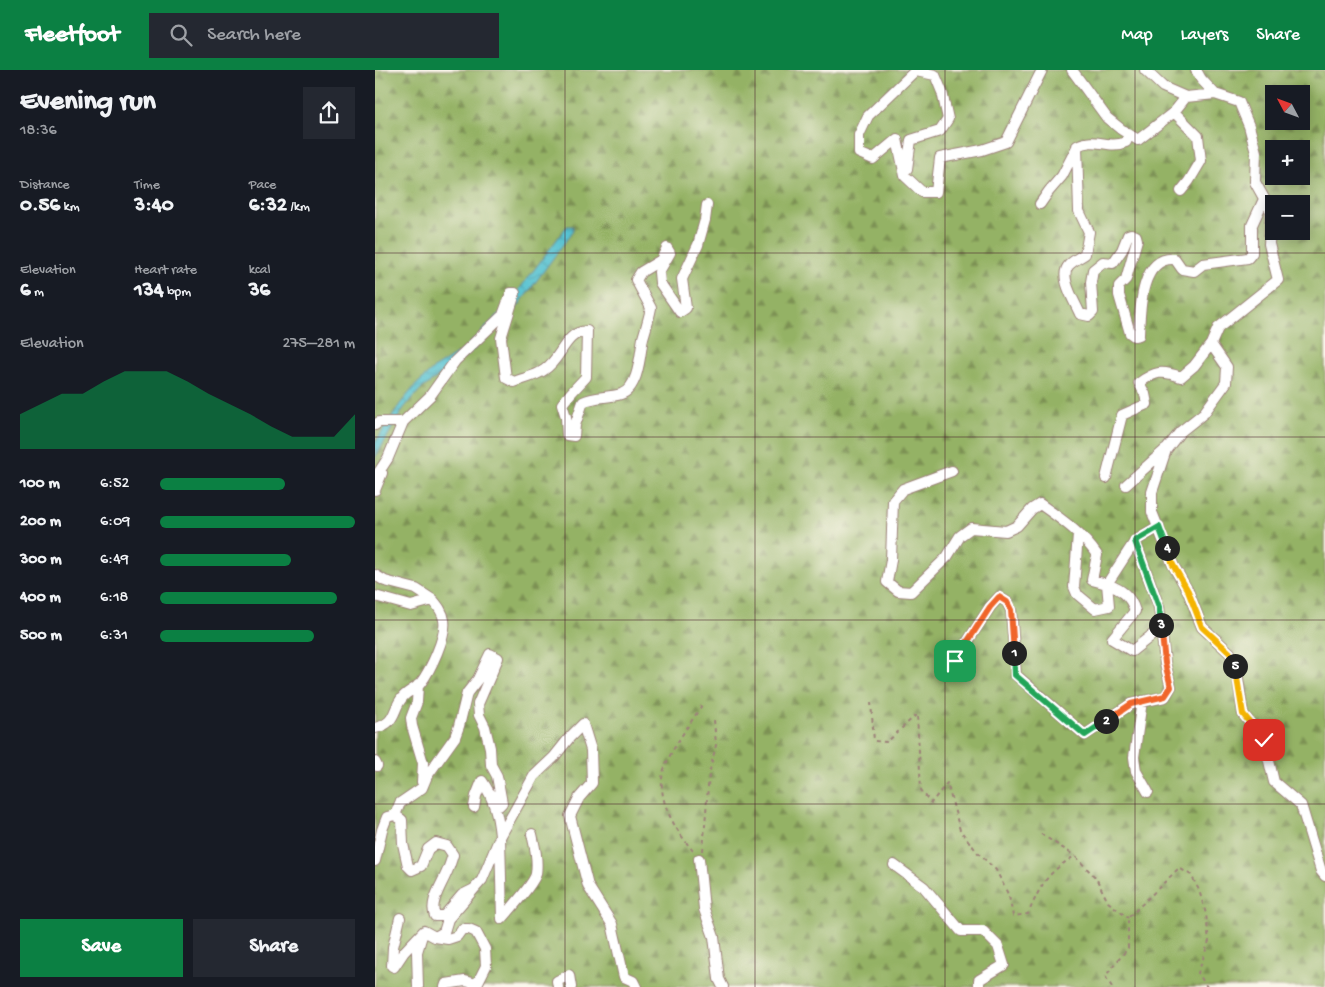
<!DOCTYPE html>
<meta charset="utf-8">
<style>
body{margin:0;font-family:"Gochi Hand",sans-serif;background:#242831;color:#f1f3f6;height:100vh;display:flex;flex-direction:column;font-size:19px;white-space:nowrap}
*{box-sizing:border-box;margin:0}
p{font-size:16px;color:#9ea1a6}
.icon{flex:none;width:28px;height:28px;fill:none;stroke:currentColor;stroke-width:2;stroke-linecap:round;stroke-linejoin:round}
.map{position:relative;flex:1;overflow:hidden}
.sheet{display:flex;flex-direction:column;background:#171b24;width:375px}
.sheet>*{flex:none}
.needle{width:32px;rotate:311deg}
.controls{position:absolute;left:890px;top:15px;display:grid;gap:10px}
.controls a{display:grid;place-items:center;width:45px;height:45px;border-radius:0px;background:#171b24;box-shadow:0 2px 12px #0003;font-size:25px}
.pin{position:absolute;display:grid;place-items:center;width:42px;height:42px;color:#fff;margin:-21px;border-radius:10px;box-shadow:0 2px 8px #0006}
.km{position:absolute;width:25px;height:25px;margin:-12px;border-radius:50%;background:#222;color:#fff;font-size:14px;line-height:25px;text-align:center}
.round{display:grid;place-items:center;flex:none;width:52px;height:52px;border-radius:0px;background:#242831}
.overview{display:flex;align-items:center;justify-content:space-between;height:85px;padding:0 20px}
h1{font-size:28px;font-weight:800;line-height:38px}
.figures{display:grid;grid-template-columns:repeat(3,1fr);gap:8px;height:85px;padding:5px 20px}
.figures div{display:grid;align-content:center}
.figures b{font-size:21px;font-weight:800}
.figures small{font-size:14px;font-weight:400}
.figures p{font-size:14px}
.chart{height:140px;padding:10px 20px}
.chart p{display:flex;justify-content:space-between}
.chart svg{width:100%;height:90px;margin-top:5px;fill:#0b8043;opacity:.7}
.primary-button{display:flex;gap:10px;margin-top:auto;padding:10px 20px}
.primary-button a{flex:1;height:58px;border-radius:0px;background:#0b8043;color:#fff;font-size:20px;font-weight:800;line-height:58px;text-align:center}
.primary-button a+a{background:#242831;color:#f1f3f6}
ul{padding:0 20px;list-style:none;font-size:16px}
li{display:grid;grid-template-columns:80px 60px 1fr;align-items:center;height:38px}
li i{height:12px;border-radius:6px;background:#0b8043}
header{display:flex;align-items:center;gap:30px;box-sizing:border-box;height:70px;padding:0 25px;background:#0b8043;color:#fff}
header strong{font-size:24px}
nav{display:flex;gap:28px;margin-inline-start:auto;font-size:18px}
.search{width:350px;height:45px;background:#242831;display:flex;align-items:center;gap:12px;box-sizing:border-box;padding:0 18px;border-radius:0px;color:#9ea1a6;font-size:19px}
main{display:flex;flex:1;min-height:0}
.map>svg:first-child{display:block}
</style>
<header>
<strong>Fleetfoot</strong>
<div class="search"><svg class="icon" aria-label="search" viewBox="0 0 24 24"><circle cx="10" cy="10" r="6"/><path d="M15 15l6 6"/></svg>Search here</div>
<nav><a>Map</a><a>Layers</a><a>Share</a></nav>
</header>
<main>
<section class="sheet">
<div class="overview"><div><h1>Evening run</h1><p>18:36</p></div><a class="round"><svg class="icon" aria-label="share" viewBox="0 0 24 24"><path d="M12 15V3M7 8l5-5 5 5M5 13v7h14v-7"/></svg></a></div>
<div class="figures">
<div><p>Distance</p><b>0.56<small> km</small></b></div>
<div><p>Time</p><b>3:40</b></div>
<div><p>Pace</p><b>6:32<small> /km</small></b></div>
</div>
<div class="figures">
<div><p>Elevation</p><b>6<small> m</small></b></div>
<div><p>Heart rate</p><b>134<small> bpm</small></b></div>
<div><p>kcal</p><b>36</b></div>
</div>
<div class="chart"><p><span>Elevation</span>275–281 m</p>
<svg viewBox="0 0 160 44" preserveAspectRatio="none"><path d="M0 44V27L10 22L20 17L30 17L40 11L50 6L60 6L70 6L80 11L90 17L100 22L110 27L120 33L130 38L140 38L150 38L160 27V44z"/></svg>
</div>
<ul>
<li><b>100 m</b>6:52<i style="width:64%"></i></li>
<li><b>200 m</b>6:09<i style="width:100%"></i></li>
<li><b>300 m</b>6:49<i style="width:67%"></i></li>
<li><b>400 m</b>6:18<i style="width:91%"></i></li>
<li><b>500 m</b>6:31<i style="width:79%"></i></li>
</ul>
<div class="primary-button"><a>Save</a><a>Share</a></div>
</section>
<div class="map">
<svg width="950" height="917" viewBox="0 0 950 917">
<defs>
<pattern id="forest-firs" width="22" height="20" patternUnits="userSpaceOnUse" patternTransform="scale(1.25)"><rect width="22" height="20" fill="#94b265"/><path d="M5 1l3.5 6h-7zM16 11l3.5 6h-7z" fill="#7b9053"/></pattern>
<pattern id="water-waves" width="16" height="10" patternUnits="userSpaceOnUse" patternTransform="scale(1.25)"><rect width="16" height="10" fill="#57c2d1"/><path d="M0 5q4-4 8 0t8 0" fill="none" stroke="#4da6b4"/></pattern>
</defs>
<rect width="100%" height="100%" fill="#fbf7ec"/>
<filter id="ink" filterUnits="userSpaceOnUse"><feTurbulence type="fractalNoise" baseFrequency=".02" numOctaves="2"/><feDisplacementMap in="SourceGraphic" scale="10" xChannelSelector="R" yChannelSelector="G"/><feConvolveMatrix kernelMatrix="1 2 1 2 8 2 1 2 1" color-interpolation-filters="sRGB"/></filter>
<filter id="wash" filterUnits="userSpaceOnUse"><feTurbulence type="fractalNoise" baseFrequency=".0096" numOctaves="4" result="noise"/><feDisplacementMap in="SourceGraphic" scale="20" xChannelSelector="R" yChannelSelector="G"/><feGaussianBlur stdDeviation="1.12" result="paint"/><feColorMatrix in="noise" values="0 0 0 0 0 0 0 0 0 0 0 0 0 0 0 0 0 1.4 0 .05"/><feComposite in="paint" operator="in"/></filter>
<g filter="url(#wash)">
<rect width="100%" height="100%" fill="#efe4c7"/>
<path fill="url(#forest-firs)" stroke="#6f6848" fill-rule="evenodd" d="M0,0H950V917H0ZM899,24H926V51H899ZM899,79H926V106H899ZM899,134H926V161H899Z"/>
<path fill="url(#water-waves)" stroke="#50707e" d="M192,156H198V161L138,243L93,285L45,320L29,338L0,388V373L25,334L40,316L58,299L88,280L131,237Z"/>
</g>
<g filter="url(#ink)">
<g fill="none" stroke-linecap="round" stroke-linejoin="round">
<defs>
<path id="minor" d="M541,0L493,46L484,65V83L498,89L522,69L530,106L547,122H561L565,88L607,80L631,72L667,0
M697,0L732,48L747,60L763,70L799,42L811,27
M770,0L788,17L811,27L840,24L864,32L874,56L881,82L880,112L896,141L894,174L903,210L843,258L836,274L852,297L851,313L829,343L805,362L791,380L777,422V442L798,495L813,521L827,557L855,583L862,601L868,644L889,670L899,712L926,735L946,801L950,806
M821,0L826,9L840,24
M799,42L823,66L826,91L814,111L806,121
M754,65L751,72C733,80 721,66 702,76L704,141L714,162L710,184C705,187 698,191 694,195C683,206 700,232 705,244L714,246L718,242L716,212L718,200L728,192L738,193L747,180L753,165L756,164L761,166L762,170L751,209L744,216V225L755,263L759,266L764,265C765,241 765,186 800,189L807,199L819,201L828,194L873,188L877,183V155L889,129
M532,99L536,70L565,61L573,49L567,22L560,5L541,1
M665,134L674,121L687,106L702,77
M28,352L55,326L80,291L128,245L136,223H140L126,268L131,308L139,312C149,308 161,306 169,300C187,289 189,262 212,261L211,307L196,323L187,334L191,347L192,365L199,366L200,355L208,332C219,326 233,328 246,324C264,318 265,284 268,268C271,258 274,248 276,238L261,210L266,202L286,190L292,178L295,183L284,202L285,213L305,242L311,238L307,209L323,175L330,150L332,135
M0,355L4,352H28L13,388L0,408
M577,401L528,419L518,431L516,490L512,512L523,521L536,522L572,487L585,466L596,458L631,461L642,456L657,439L665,434C685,448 709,465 722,485L717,510L732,514L760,471L784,457
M731,408L747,345L772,334L770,324L764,313C780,301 787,300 806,307L819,296L836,274
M751,415L790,380
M0,420L7,403
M703,464L699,517L702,524L720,539L734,536L732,514C747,520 755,525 760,541L737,569L757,581L786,558
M0,505L10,511L41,519L58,530
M0,526L36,536L58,530C63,536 68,542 69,550C72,566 55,601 45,614C40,619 31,622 27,628C17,640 22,653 0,658
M580,591L615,537L624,527L632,532L636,540L641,605L710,665L756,634L790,627L796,617L790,593L784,537L760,471
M43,615L42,632L36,648L37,656L48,693L47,712
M767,631L759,687L761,701L773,722
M0,692L2,696
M99,737L101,726L107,711C119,728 123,745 125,766
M20,745L25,733L47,718L52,706L80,667L84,656L92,623L103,609L115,584L123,588L103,634L104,645L110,657L115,678L116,695L122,706L127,733L124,736L115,723
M125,767L159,706L179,687L195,667L208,654L216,680L217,713L204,728L195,746L213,816L237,854L249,907L258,911L261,917
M324,789L329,839L339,867L344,909L348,917
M0,791L7,760L12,747L20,745L27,750L28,774L33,796L37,800L46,796L53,779L61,773L72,776L78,785C76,791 74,798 71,804C66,816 54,833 60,846H69L87,825L99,819L73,849L69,862L60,867L49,861L29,882L19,897L17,896L18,877L25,848
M519,795L549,817L586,861H608L623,876L629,895L604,910V917
M99,819L107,810L125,767L127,849C134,841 159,813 161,804C163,790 160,777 157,764
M60,867L73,869L82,866L87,859H94L101,862L110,879L111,896L102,914L90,911L71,914L70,917
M43,917L42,882L48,862
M183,917L182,911L194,905L196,917"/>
</defs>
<use href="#minor" stroke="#9c8279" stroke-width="12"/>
<path stroke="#9c8279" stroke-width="2" stroke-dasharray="4 4" stroke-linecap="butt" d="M496,632L499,671L512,672L542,644L546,720L556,733L572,713L585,760L603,783L621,800L634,826L638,846L653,844C666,815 671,803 700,786L721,808L733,832L753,848
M666,764L700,786
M318,781C302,761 285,737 287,709C288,689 316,653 327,635
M328,781L334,704L341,675L339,650
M737,917L731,908L732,904L753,878V848L804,798L816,805L824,820L831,844L834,871L823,903L832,917"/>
<use href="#minor" stroke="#fff" stroke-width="10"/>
</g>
</g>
<g fill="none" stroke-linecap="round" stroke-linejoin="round" filter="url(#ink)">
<defs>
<path id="split-1" d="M580,591L615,537L624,527L632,532L636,540L639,583"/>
<path id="split-2" d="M639,583L640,605L710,665L731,651"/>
<path id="split-3" d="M731,651L756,634L790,626L796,617L790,593L786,555"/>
<path id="split-4" d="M786,555L784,537L760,471L784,457L792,478"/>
<path id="split-5" d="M792,478L798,495L813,521L827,557L855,583L860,596"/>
<path id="split-6" d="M860,596L868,644L889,670"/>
</defs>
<use href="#split-1" stroke="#fff" stroke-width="10"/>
<use href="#split-2" stroke="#fff" stroke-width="10"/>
<use href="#split-3" stroke="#fff" stroke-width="10"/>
<use href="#split-4" stroke="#fff" stroke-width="10"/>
<use href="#split-5" stroke="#fff" stroke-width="10"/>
<use href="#split-6" stroke="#fff" stroke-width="10"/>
<use href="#split-1" stroke="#f0652b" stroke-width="6"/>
<use href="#split-2" stroke="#22a559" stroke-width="6"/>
<use href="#split-3" stroke="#f0652b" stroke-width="6"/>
<use href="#split-4" stroke="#22a559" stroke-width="6"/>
<use href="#split-5" stroke="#f5b400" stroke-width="6"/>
<use href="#split-6" stroke="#f5b400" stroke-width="6"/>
</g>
<path fill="none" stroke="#4a1f2b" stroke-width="1" stroke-opacity="0.55" d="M190,0V917M380,0V917M570,0V917M760,0V917M0,183H950M0,367H950M0,550H950M0,734H950"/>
</svg>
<div class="controls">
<a><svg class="needle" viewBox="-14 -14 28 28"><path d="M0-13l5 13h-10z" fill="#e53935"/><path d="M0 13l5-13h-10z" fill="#9ea1a6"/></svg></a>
<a>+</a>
<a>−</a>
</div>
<div class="pin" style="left:580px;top:591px;background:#1e9e55"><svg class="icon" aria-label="arrive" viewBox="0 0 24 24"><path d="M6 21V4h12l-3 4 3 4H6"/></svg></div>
<div class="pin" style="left:889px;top:670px;background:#d93025"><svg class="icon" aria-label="check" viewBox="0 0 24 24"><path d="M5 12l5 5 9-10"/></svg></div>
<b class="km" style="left:639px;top:583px">1</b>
<b class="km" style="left:731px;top:651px">2</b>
<b class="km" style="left:786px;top:555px">3</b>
<b class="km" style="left:792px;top:478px">4</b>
<b class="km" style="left:860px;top:596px">5</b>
</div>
</main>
